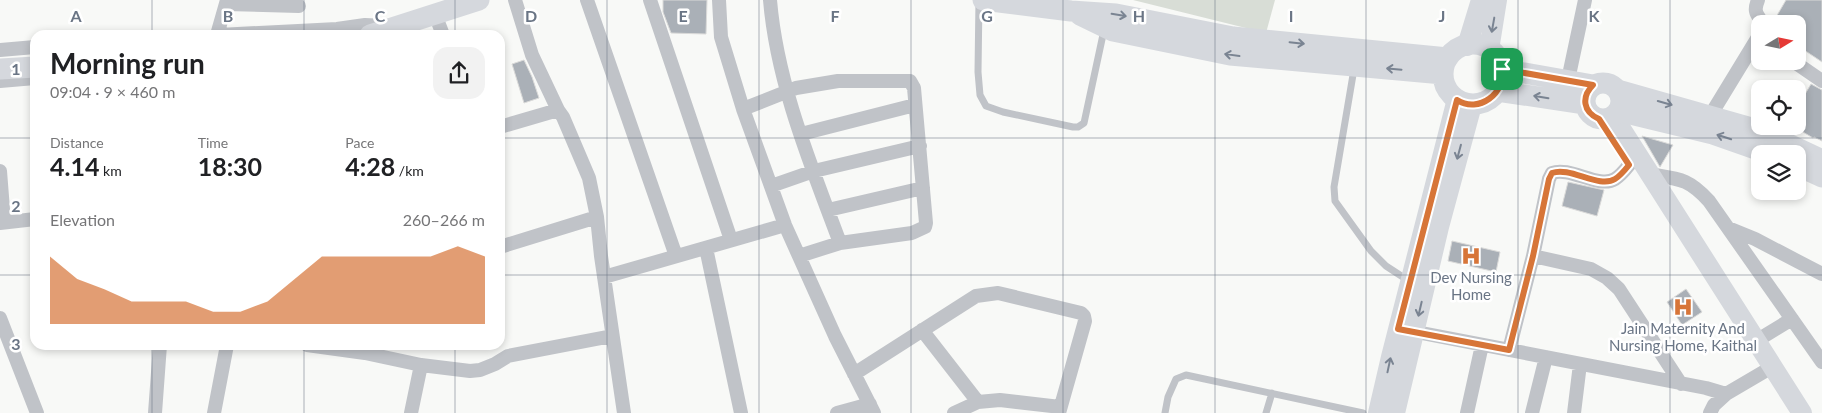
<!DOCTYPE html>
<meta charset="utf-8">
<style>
body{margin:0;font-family:Lato,sans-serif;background:#f2f2f2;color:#202124;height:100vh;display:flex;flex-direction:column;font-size:19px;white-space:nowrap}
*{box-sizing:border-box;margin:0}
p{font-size:16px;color:#757577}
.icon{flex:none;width:28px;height:28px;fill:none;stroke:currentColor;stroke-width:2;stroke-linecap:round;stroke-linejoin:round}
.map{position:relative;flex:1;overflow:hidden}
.side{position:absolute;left:30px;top:30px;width:475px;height:320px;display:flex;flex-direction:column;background:#fff;border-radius:15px;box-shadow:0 2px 8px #0003}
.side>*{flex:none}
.needle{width:32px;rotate:80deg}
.tools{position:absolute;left:1751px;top:15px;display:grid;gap:10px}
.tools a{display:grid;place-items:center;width:55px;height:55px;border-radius:10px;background:#fff;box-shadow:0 2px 8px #0003;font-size:25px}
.pin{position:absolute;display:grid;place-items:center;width:42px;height:42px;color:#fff;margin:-21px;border-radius:10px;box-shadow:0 2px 8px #0006}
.round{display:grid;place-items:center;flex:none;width:52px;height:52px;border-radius:15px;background:#f2f2f2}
.head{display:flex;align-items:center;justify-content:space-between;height:85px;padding:0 20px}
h1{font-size:28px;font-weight:700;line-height:38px}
.stats{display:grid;grid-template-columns:repeat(3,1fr);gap:8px;height:85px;padding:5px 20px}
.stats div{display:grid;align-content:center}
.stats b{font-size:25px;font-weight:700}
.stats small{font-size:14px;font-weight:400}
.stats p{font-size:14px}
.chart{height:140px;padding:10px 20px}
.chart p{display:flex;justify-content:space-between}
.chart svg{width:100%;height:90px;margin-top:5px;fill:#d77538;opacity:.7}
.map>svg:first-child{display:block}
</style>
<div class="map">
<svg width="1822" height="413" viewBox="0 0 1822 413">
<rect width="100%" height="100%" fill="#f8f9f7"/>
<path fill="#d8ddd6" d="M1133,0H1275L1266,33Z"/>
<path fill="#aab0b7" stroke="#dadad9" d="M663,0H707L706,34L671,33L663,12Z
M1786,0H1822V62L1798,46V24H1772Z
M524,60L532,77L539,98L524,103L512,64Z
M1811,84L1822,90V141L1814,137L1813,138L1798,129V106Z
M1642,136L1673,145L1660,167Z
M1568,182L1604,190L1597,216L1562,206Z
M1452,241L1500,252L1496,272L1448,261Z
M1686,289L1702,312L1682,325L1667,302Z"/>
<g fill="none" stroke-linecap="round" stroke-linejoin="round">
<path stroke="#c0c3c8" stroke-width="7" d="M979,0L978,72L980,95L986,106L1003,112L1073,127H1078L1084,123L1104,30
M1354,69L1334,187L1335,201L1371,251L1386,266L1409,281
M1165,413L1168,397L1176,379L1186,375L1363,413
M1266,413L1272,393"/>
<path stroke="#c0c3c8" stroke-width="14" d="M515,0L532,55L558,110L563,117L589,178L597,217L601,256L624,413
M587,0L676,256
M650,0L731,240
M719,0L721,37L743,109L785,225L835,336L874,413
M770,0C777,84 811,165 840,243
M1758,0C1753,12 1757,14 1763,24
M226,4L299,6
M435,14L443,35
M217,35L227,0
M219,35L337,29L365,25L385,26
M0,50L35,47
M1793,61L1822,81
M1568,80L1585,0
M0,81L35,78
M743,109L796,88L838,81H910L914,88L926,223L925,227L912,233L840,243L799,256
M1710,116L1760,34
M500,127L558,110
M801,134L915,105
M0,171L4,222
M1649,174C1679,179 1688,178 1709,201L1822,362
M771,186L814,171L920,146
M828,210L923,188
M0,223L35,219
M1728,228L1755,239L1822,274
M500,247L597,217
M706,248L741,413
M1533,256L1549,179L1552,173C1570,166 1599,189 1615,179C1620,176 1625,170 1629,165
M604,277L785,225
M0,318L37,413
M922,330L978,402
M1406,330L1706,388L1726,394L1772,367
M1756,341L1792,319
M307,345L365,353L421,365L470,371L480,370L495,364L508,356L612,336
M1509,350L1533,256L1591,269L1607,278L1619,289L1681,384
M854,374L976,296L998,293L1081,313L1084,316L1085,321L1059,413
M155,413L160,345
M214,413L227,345
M411,413L421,365
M837,413L870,404
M954,413L978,402L1000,400L1060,407
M1467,413L1482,345
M1532,413L1546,357
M1574,413L1580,364
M1710,413L1714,405L1726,394"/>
<path stroke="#d5d8dd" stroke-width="20" d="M1467,46L1481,0
M1489,50L1497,0
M1613,116L1802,413
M1378,413L1391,357L1457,99
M1395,413L1439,227L1472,105"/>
<path stroke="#d5d8dd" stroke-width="21" d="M983,0L1071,11L1116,14L1233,37L1448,58
M1080,15L1113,31L1230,55L1443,74
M370,35L479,0
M1443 74a30 30 0 1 1 60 0a30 30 0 1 1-60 0Z
M0,69L35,67
M1501,69L1593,85
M1585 101a18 18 0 1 1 36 0a18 18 0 1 1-36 0Z
M1618,90L1759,130L1822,160
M1497,91L1585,104
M1618,111L1713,134L1770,154
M1798,166L1822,177"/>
</g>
<defs><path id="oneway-shaft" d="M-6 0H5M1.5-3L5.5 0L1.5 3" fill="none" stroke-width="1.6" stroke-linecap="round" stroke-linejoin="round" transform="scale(1.25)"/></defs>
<g stroke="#7a8492">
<use href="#oneway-shaft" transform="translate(1119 15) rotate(9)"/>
<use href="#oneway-shaft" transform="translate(1493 25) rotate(100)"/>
<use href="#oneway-shaft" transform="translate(1297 43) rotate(6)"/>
<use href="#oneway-shaft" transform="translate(1232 55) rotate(-172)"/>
<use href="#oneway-shaft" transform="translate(1394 69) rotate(-175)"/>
<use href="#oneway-shaft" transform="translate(1541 97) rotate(-171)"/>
<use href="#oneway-shaft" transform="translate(1665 103) rotate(16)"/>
<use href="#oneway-shaft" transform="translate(1724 137) rotate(-162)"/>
<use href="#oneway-shaft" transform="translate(1459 152) rotate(105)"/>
<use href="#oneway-shaft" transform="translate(1420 309) rotate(103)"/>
<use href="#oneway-shaft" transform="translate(1389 365) rotate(-78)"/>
</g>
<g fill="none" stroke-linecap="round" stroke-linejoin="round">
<defs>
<path id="route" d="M1502,69L1593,85C1581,97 1583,112 1599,119L1629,165C1625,170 1620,176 1615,179C1599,189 1570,166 1552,173L1549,179L1533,256L1509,350L1398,329L1457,100C1479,114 1506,93 1502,69Z"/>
</defs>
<use href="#route" stroke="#fff" stroke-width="10"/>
<use href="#route" stroke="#d77538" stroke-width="6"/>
</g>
<path fill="none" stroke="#6a7585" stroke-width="1" stroke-opacity="0.55" d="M152,0V35M304,0V35M455,0V35M607,0V413M759,0V413M911,0V413M1063,0V413M1215,0V413M1366,0V413M1518,0V413M1670,0V413M0,138H35M500,138H1822M0,275H35M500,275H1822M152,345V413M304,345V413M455,345V413"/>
<defs>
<symbol id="hospital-bare" viewBox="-9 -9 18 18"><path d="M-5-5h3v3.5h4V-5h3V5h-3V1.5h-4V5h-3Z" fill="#d77538" stroke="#fff" stroke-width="2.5" paint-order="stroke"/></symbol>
</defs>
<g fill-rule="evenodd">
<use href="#hospital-bare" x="1457" y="242" width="28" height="28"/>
<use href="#hospital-bare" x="1669" y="293" width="28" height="28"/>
</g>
<g text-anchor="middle" stroke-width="5" stroke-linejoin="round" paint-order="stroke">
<g font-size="15" fill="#6a7585" stroke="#fff">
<text x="1471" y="283">Dev Nursing<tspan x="1471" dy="17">Home</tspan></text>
<text x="1683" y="334">Jain Maternity And<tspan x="1683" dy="17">Nursing Home, Kaithal</tspan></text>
</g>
</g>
<g font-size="16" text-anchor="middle" font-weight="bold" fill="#6a7585" stroke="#fff" stroke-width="5" stroke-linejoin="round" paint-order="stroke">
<text x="76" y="22">A</text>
<text x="228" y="22">B</text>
<text x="380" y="22">C</text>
<text x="531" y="22">D</text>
<text x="683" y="22">E</text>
<text x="835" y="22">F</text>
<text x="987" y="22">G</text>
<text x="1139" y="22">H</text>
<text x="1291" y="22">I</text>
<text x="1442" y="22">J</text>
<text x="1594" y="22">K</text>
<text x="16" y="75">1</text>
<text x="16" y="212">2</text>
<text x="16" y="350">3</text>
</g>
</svg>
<div class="tools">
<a><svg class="needle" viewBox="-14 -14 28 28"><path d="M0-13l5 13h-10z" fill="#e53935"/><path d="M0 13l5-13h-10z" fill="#757577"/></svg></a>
<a><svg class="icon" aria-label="locate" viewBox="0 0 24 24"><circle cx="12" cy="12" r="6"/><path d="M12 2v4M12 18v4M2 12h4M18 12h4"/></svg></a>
<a><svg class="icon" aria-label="layers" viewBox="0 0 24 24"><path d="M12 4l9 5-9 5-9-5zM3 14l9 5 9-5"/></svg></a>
</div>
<div class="pin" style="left:1502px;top:69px;background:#1e9e55"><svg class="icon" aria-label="arrive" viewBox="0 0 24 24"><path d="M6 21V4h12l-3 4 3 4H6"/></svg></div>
<section class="side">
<div class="head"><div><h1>Morning run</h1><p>09:04 · 9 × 460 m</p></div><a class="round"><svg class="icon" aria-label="share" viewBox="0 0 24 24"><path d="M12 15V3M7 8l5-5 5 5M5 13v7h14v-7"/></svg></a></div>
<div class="stats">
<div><p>Distance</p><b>4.14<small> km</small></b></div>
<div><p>Time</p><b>18:30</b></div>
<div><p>Pace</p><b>4:28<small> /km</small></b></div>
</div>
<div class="chart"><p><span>Elevation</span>260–266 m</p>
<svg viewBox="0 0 160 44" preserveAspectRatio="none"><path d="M0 44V11L10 22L20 27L30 33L40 33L50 33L60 38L70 38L80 33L90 22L100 11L110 11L120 11L130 11L140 11L150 6L160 11V44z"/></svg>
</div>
</section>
</div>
